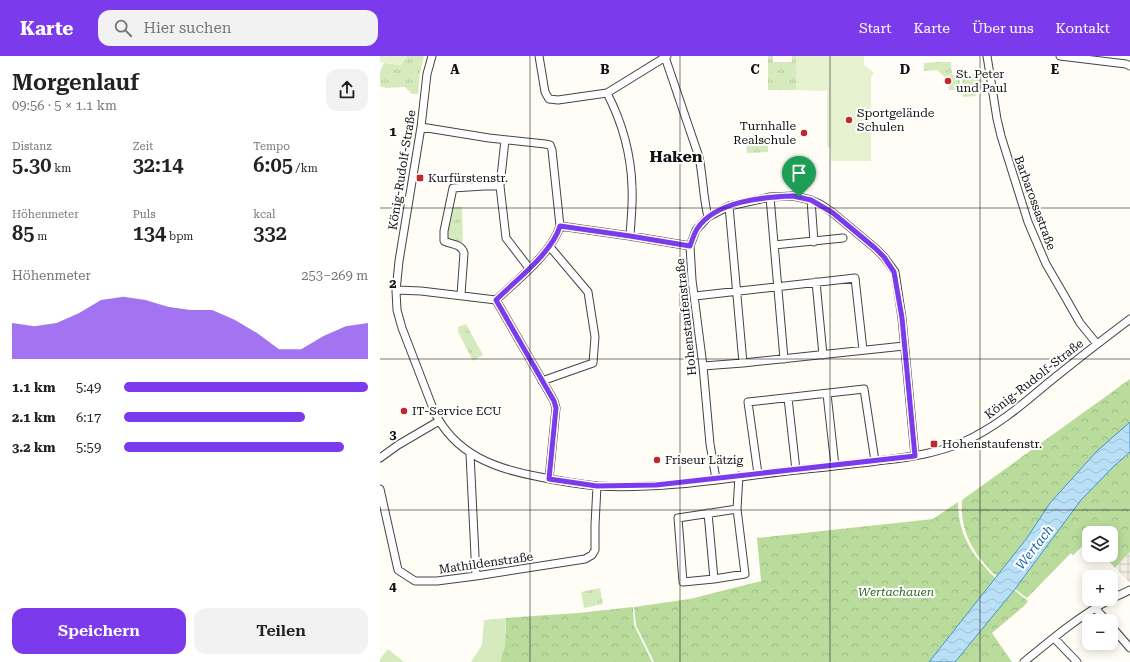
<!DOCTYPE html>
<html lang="de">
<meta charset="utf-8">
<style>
body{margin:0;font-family:"Roboto Serif",serif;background:#f2f2f2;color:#222;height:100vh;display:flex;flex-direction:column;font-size:15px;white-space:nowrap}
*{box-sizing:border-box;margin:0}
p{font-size:13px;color:#767676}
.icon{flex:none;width:22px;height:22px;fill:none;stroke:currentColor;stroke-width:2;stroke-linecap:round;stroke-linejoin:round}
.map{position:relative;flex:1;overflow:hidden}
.panel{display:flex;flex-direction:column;background:#fff;width:380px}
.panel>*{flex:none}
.tools{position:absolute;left:702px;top:470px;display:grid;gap:8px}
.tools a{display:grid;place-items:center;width:36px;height:36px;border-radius:8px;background:#fff;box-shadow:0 2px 10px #0003;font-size:20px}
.pin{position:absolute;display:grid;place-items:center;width:34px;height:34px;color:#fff;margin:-41px -17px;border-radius:50% 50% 50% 0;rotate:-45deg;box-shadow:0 0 4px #0007}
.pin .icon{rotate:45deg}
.round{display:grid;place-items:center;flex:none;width:42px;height:42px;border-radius:12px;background:#f2f2f2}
.summary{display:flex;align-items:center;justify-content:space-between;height:68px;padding:0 12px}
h1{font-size:22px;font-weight:600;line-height:30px}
.stats{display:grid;grid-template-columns:repeat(3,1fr);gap:6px;height:68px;padding:4px 12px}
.stats div{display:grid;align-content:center}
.stats b{font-size:20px;font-weight:600}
.stats small{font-size:11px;font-weight:400}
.stats p{font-size:11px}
.chart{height:112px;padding:8px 12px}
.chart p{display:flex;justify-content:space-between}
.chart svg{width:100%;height:72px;margin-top:4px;fill:#7c3aed;opacity:.7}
.primary-button{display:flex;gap:8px;margin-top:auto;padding:8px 12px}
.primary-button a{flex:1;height:46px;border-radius:12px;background:#7c3aed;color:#fff;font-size:16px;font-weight:600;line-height:46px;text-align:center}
.primary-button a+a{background:#f2f2f2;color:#222}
ul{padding:0 12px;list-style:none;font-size:13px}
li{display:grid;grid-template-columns:64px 48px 1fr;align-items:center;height:30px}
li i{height:10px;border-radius:5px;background:#7c3aed}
header{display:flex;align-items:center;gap:24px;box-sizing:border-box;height:56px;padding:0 20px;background:#7c3aed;color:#fff}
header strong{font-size:19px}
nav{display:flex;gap:22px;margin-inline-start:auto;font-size:14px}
.search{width:280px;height:36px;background:#f2f2f2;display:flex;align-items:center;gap:10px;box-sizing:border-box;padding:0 14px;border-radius:12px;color:#767676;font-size:15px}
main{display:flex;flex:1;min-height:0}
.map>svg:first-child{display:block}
</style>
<header>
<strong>Karte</strong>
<div class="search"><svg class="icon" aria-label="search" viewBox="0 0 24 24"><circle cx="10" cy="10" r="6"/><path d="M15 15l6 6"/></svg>Hier suchen</div>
<nav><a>Start</a><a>Karte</a><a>Über uns</a><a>Kontakt</a></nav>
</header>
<main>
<section class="panel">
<div class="summary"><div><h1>Morgenlauf</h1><p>09:56 · 5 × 1.1 km</p></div><a class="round"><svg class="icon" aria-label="share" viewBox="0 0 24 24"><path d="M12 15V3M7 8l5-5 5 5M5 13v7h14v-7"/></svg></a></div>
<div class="stats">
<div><p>Distanz</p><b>5.30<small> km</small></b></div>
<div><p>Zeit</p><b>32:14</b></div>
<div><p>Tempo</p><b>6:05<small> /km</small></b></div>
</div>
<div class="stats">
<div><p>Höhenmeter</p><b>85<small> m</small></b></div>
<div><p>Puls</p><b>134<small> bpm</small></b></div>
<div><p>kcal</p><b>332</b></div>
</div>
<div class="chart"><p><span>Höhenmeter</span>253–269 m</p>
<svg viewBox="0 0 160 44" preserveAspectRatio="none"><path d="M0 44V22L10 24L20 22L30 16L40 8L50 6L60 8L70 12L80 14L90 14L100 20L110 28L120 38L130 38L140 30L150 24L160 22V44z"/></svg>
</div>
<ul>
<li><b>1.1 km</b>5:49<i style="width:100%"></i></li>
<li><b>2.1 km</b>6:17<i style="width:74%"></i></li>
<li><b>3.2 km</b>5:59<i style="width:90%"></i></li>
</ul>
<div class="primary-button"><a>Speichern</a><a>Teilen</a></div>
</section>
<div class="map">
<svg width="750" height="606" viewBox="0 0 750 606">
<defs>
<pattern id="grass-tufts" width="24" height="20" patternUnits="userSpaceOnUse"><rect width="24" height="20" fill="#d5ebbd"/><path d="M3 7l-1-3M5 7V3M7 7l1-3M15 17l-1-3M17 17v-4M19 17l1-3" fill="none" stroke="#b6c8a1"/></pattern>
<pattern id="forest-crowns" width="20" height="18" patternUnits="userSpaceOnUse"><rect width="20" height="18" fill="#b9dc9c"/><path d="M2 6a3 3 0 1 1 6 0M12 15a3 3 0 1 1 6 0" fill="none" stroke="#9ebc85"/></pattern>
<pattern id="plaza-grid" width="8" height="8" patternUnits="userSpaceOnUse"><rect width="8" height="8" fill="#f1ede2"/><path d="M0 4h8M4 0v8" fill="none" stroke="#cecac1"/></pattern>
<pattern id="water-waves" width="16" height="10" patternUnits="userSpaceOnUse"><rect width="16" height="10" fill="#b9e0f7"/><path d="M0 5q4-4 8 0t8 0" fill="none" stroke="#9ebfd3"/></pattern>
</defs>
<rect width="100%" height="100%" fill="#fffdf5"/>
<path fill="url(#grass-tufts)" d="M27,0H44L40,17L38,38H32L25,31L6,32L0,30V16L4,7L21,9Z
M388,0H393V6H412V0H416V34H388Z
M558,6H571L572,19H580V34H569L568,24L557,14L544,15V7Z
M582,19H602L603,32H596V40L583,41Z
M366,80H388V96L367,97Z
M73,151H82L83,186L70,184C64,176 71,160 73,151Z
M86,268L103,299L93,305L78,276V271Z
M220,532L223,548L204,552L201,536Z"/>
<path fill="url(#forest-crowns)" d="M750,323V366L670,447L647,482L617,520C612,517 608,512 604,507C588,489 580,468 582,444Z
M750,396V496L735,512L723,499H731V477H709V484L693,499L691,497L647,542L635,533L701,444L734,410Z
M578,446C578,472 587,492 605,511C608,515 612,519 616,522L549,606H274L256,569L254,551L310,543L381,525L377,482L553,463Z
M634,534L648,545L644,550L612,577L632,606H575Z
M253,551L254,569L272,606H120L125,589L126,562L198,557Z"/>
<path fill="#d5ebbd" d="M126,562L125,589L120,606H91L102,589L104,564Z
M8,593L24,606H0V603Z"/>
<path fill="#e6f2cf" d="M0,0H27L21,9L0,6Z
M416,0H484V9L494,17L491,21V105H451V92L447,91V35L416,34Z"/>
<path fill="url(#plaza-grid)" d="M750,496V527L735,512Z"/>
<path fill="url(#water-waves)" stroke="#3f96cf" d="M750,366V396L734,410L701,444L635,533L575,606H549L647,482L670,447L717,395Z"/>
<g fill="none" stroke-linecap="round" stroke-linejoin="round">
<defs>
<path id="street" d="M52,0L47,18L41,71L19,205L16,235L17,254L22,272L54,355C75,399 116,413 160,421C179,425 199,428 217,430C284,434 351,421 417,414C446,411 475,408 505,404C531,401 558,397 583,386C615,372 642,349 668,327C695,305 722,284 750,263
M159,0L165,36L169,43L178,44L227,37L287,0
M607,0L617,63L621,80L648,166L666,208L684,239L700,267L717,288
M680,0L746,8L750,10
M285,1L319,101C323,120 323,141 328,161
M227,37C242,66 251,98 252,131C253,147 251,163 250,180
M41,71L109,82L165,88L170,89L172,94L180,170C172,197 136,225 116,244
M125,84L120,130L126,182L149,212
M390,141L404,303
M431,144L434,186
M349,150L363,307
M180,170L250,180L310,190
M394,189L463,182
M436,226L443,299
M16,234L41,235L116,244
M81,239L84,197C81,187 71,189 64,185V175L73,132L104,130H120
M315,240L475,222L483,294
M116,244L174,345L176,352L169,423
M323,310L363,307L524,290
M162,325L213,307L215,281L208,236L170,191
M447,338L455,410
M408,342L416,414
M90,398L96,520
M0,402L18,389L59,365
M378,418L368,346L484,333L495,405
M336,423L330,388L323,310L312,224L310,190L316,174L328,161L349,150L390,141L413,140L431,144L440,148L453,157L495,192L504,201L515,216L522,262L535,400
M0,433L18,514L35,525H57L96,520L205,503L212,499L215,494V469L217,430
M357,453L298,462L303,526L334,523L365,518L357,453L359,420
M328,457L334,523
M731,543L750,534
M715,552L727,565
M731,570L750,592
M674,582L697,606
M644,606C672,583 699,560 731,543"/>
</defs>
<use href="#street" stroke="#444" stroke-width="9"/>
<use href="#street" stroke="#fff" stroke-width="7"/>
</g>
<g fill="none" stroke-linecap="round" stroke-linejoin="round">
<defs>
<path id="route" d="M413,140L431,144L453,157L495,192L504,201L514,216L522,262L535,400L276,429L217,430L169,423L176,352L174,345L116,244C136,224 172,197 180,170L250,180L310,190C312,184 314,178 317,173C335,145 383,141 413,140Z"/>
</defs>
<use href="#route" stroke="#fff" stroke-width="8"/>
<use href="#route" stroke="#7c3aed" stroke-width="5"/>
</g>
<path fill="none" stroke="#111" stroke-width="1" stroke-opacity="0.55" d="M150,0V606M300,0V606M450,0V606M600,0V606M0,152H750M0,303H750M0,454H750"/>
<g fill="#c4262e" stroke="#fff" stroke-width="1.5">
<circle cx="568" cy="25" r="4"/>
<circle cx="469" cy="64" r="4"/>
<circle cx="424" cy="77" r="4"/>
<rect x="36" y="118" width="8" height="8" rx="2"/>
<circle cx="24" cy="355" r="4"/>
<rect x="550" y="384" width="8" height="8" rx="2"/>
<circle cx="277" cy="404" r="4"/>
</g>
<g text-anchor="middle" stroke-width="4" stroke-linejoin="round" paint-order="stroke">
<g font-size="12" fill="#111" stroke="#fff" text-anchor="start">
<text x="576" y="22">St. Peter<tspan x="576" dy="14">und Paul</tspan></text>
<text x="477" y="61">Sportgelände<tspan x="477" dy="14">Schulen</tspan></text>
<text x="416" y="74" text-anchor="end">Turnhalle<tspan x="416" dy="14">Realschule</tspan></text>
<text x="48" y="126">Kurfürstenstr.</text>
<text x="32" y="359">IT-Service ECU</text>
<text x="562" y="392">Hohenstaufenstr.</text>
<text x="285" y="408">Friseur Lätzig</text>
</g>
<g font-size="12" fill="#111" stroke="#fff">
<text transform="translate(22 114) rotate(-81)" y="4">König-Rudolf-Straße</text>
<text transform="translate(655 147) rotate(70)" y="4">Barbarossastraße</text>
<text transform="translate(306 261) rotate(-96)" y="4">Hohenstaufenstraße</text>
<text transform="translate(654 323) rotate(-38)" y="4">König-Rudolf-Straße</text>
<text transform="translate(106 507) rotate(-8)" y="4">Mathildenstraße</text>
</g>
<g font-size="12" font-style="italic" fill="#2f6b1f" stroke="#fff">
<text x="516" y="540">Wertachauen</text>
</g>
<g font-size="13" font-style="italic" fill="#1768a6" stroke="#fff">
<text transform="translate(654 491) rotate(-52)" y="5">Wertach</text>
</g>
<g font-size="16" font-weight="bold" fill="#111" stroke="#fff">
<text x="296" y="106">Haken</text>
</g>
</g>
<g font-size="13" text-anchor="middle" font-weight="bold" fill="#111" stroke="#fff" stroke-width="4" stroke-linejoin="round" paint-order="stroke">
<text x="75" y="18">A</text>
<text x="225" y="18">B</text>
<text x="375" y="18">C</text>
<text x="525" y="18">D</text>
<text x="675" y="18">E</text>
<text x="13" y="80">1</text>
<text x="13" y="232">2</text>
<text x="13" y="383">3</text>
<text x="13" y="535">4</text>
</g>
</svg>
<div class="tools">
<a><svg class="icon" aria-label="layers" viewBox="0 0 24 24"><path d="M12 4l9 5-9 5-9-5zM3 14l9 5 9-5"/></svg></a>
<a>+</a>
<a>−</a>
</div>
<div class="pin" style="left:419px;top:141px;background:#1e9e55"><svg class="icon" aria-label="arrive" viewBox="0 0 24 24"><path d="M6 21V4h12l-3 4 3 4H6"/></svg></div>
</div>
</main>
